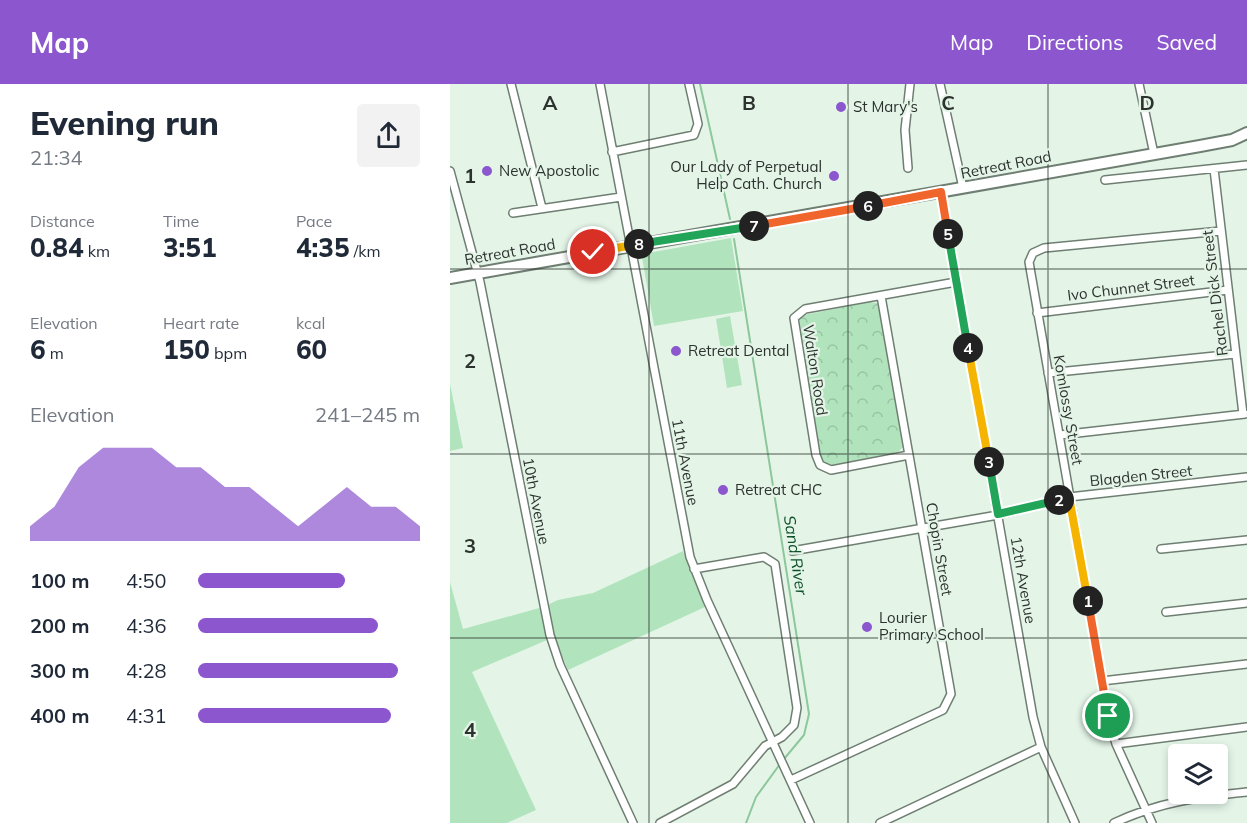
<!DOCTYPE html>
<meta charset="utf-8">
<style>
body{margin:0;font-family:Mulish,sans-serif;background:#f2f2f3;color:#1f2937;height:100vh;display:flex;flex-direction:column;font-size:22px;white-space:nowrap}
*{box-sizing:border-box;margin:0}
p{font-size:20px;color:#747a83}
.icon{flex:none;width:33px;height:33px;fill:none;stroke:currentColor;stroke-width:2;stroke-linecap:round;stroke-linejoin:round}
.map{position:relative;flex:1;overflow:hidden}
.drawer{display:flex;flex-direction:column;background:#fff;width:450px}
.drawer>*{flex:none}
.tools{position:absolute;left:718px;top:660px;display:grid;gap:12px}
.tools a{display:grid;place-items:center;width:60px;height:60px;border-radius:6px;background:#fff;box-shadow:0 3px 9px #0003;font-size:30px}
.pin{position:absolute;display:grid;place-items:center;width:51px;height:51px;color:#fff;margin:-26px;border:3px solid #fff;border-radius:50%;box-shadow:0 2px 6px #0007}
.km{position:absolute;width:30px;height:30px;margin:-15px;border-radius:50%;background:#222;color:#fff;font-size:16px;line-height:30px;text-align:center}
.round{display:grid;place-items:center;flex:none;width:63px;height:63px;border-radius:6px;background:#f2f2f3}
.headline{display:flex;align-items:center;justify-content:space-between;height:102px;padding:0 30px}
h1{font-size:33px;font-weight:800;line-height:45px}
.metrics{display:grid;grid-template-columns:repeat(3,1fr);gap:9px;height:102px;padding:6px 30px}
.metrics div{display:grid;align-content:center}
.metrics b{font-size:26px;font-weight:800}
.metrics small{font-size:16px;font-weight:400}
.metrics p{font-size:16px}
.chart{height:168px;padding:12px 30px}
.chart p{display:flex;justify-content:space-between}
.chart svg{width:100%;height:108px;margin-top:6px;fill:#8b56ce;opacity:.7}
ul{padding:0 30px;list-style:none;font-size:20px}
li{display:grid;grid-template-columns:96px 72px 1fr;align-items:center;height:45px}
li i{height:15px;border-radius:8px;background:#8b56ce}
header{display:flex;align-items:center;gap:36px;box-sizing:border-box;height:84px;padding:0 30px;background:#8b56ce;color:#fff}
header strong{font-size:28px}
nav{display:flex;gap:33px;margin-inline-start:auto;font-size:21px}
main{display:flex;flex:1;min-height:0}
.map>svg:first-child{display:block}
</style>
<header>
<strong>Map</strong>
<nav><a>Map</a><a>Directions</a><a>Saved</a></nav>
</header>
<main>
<section class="drawer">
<div class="headline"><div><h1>Evening run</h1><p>21:34</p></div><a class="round"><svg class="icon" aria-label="share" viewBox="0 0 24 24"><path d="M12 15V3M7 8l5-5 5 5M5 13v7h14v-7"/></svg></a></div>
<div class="metrics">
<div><p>Distance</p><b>0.84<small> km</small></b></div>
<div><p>Time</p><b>3:51</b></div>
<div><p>Pace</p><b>4:35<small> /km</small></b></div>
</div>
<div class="metrics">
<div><p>Elevation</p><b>6<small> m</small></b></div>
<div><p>Heart rate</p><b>150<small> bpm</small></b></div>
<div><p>kcal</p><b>60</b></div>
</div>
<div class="chart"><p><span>Elevation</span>241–245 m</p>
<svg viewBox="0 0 160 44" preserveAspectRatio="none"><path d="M0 44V38L10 30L20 14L30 6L40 6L50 6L60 14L70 14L80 22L90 22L100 30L110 38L120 30L130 22L140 30L150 30L160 38V44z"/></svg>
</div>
<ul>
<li><b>100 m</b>4:50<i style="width:66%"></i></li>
<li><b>200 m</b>4:36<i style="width:81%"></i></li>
<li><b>300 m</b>4:28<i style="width:90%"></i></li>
<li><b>400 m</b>4:31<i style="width:87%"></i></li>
</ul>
</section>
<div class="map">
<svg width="797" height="739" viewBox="0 0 797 739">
<defs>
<pattern id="forest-crowns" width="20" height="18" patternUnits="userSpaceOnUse" patternTransform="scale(1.5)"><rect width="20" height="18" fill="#b1e4bd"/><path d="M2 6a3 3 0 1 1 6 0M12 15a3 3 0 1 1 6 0" fill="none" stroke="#98c4a3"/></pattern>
</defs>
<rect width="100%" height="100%" fill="#e4f5e8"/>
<path fill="#b1e4bd" d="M281,154L293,227L204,242L192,173L198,169Z
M280,232L292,301L277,304L266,235Z
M0,300L13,364L0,367Z
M233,467L255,523L118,586L104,553L22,588L86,726L57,739H0V498L13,545L93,523L108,516L143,509Z"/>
<path fill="url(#forest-crowns)" d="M420,218L427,219L429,223L453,363L448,368L378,382L371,376L349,232Z"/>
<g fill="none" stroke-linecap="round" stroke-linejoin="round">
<path stroke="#8dc79b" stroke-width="2" d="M250,0L280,135
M284,155L359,630L354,651L334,675
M296,739L306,713L330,680"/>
<defs>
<path id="street" d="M61,0L92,124
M150,0L240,473L257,516L360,739
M490,0L513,104
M689,0L704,70
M162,68L244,51L248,40L239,0
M458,84L455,46L460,0
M764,85L793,330
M0,87L30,198L100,551L110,581L183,739
M655,96L797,81
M491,108L583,633L591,663L625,739
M63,129L171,113
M587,229L778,206
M598,289L785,270
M610,351L795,330
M459,371L381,386L370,381L366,371L344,234L355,225L506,198
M711,465L797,456
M342,467L548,431L619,413L797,393
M716,528L797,519
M652,597L797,580
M666,660L797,643
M341,696L493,626L501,610L431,212
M210,739L283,700L315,662L332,653L344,641L347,624L325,480L314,473L244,485
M430,739L591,663
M664,739C709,718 748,713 797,708
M702,739L666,660L658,632L579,178L583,169L594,164L771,147"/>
<path id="secondary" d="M0,194L750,62L782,56L797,49"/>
</defs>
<use href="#street" stroke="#6f7e72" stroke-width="10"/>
<use href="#secondary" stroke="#6f7e72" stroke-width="14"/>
<use href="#street" stroke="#fff" stroke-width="7"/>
<use href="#secondary" stroke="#fff" stroke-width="10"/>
</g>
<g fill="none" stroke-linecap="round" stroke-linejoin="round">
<defs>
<path id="split-1" d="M638,517L658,632"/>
<path id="split-2" d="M609,416L619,413L638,517"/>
<path id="split-3" d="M539,378L548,430L609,416"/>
<path id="split-4" d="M518,264L539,378"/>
<path id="split-5" d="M498,150L518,264"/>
<path id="split-6" d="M418,122L491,108L498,150"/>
<path id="split-7" d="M304,142L418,122"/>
<path id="split-8" d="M189,160L304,142"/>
<path id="split-9" d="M143,168L189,160"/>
</defs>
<use href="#split-1" stroke="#fff" stroke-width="12"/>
<use href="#split-2" stroke="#fff" stroke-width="12"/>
<use href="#split-3" stroke="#fff" stroke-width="12"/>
<use href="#split-4" stroke="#fff" stroke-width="12"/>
<use href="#split-5" stroke="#fff" stroke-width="12"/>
<use href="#split-6" stroke="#fff" stroke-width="12"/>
<use href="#split-7" stroke="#fff" stroke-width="12"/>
<use href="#split-8" stroke="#fff" stroke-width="12"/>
<use href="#split-9" stroke="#fff" stroke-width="12"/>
<use href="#split-1" stroke="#f0652b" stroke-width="8"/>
<use href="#split-2" stroke="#f5b400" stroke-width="8"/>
<use href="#split-3" stroke="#22a559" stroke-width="8"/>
<use href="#split-4" stroke="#f5b400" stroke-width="8"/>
<use href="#split-5" stroke="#22a559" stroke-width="8"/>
<use href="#split-6" stroke="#f0652b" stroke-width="8"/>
<use href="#split-7" stroke="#f0652b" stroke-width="8"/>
<use href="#split-8" stroke="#22a559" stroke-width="8"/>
<use href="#split-9" stroke="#f5b400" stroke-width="8"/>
</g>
<path fill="none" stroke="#2c332e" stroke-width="1.5" stroke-opacity="0.55" d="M199,0V739M398,0V739M598,0V739M0,185H797M0,370H797M0,554H797"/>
<g fill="#8b56ce" stroke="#e4f5e8" stroke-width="2">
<circle cx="391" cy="23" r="6"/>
<circle cx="37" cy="87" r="6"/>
<circle cx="384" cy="92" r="6"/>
<circle cx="226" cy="267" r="6"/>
<circle cx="273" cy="406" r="6"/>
<circle cx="417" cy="543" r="6"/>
</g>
<g text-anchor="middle" stroke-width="4.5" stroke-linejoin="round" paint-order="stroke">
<g font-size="15" fill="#2c332e" stroke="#e4f5e8" text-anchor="start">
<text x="403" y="28">St Mary's</text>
<text x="372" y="88" text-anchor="end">Our Lady of Perpetual<tspan x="372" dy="17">Help Cath. Church</tspan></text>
<text x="49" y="92">New Apostolic</text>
<text x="238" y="272">Retreat Dental</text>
<text x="285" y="411">Retreat CHC</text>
<text x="429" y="539">Lourier<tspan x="429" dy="17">Primary School</tspan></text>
</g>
<g font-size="15" fill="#2c332e" stroke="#e4f5e8">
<text transform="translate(556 81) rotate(-11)" y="5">Retreat Road</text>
<text transform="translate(60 168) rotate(-10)" y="5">Retreat Road</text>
<text transform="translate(681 204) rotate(-7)" y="5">Ivo Chunnet Street</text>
<text transform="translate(765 209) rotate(-97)" y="5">Rachel Dick Street</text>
<text transform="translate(365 286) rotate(81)" y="5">Walton Road</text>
<text transform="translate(618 326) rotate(80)" y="5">Komlossy Street</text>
<text transform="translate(235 378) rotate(79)" y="5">11th Avenue</text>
<text transform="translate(691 392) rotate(-6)" y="5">Blagden Street</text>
<text transform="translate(86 417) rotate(79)" y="5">10th Avenue</text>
<text transform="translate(489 465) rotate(80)" y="5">Chopin Street</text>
<text transform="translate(573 496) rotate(80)" y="5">12th Avenue</text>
</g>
<g font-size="16" font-style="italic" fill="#0d5028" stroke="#e4f5e8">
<text transform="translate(346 471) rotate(81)" y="6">Sand River</text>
</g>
</g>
<g font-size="20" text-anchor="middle" font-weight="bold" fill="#2c332e" stroke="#e4f5e8" stroke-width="4.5" stroke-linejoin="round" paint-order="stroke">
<text x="100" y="26">A</text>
<text x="299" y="26">B</text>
<text x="498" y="26">C</text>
<text x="697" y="26">D</text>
<text x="20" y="99">1</text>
<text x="20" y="284">2</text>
<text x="20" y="469">3</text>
<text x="20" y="653">4</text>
</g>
</svg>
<div class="tools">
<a><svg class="icon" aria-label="layers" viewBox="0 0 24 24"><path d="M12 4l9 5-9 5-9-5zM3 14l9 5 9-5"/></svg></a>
</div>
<div class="pin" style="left:658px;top:632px;background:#1e9e55"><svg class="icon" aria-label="arrive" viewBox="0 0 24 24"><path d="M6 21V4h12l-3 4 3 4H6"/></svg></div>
<div class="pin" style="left:143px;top:168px;background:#d93025"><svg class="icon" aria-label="check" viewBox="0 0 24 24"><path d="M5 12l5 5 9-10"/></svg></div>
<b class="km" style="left:638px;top:517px">1</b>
<b class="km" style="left:609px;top:416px">2</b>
<b class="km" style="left:539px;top:378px">3</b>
<b class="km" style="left:518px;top:264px">4</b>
<b class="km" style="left:498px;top:150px">5</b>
<b class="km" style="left:418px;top:122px">6</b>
<b class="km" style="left:304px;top:142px">7</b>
<b class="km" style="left:189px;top:160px">8</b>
</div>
</main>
